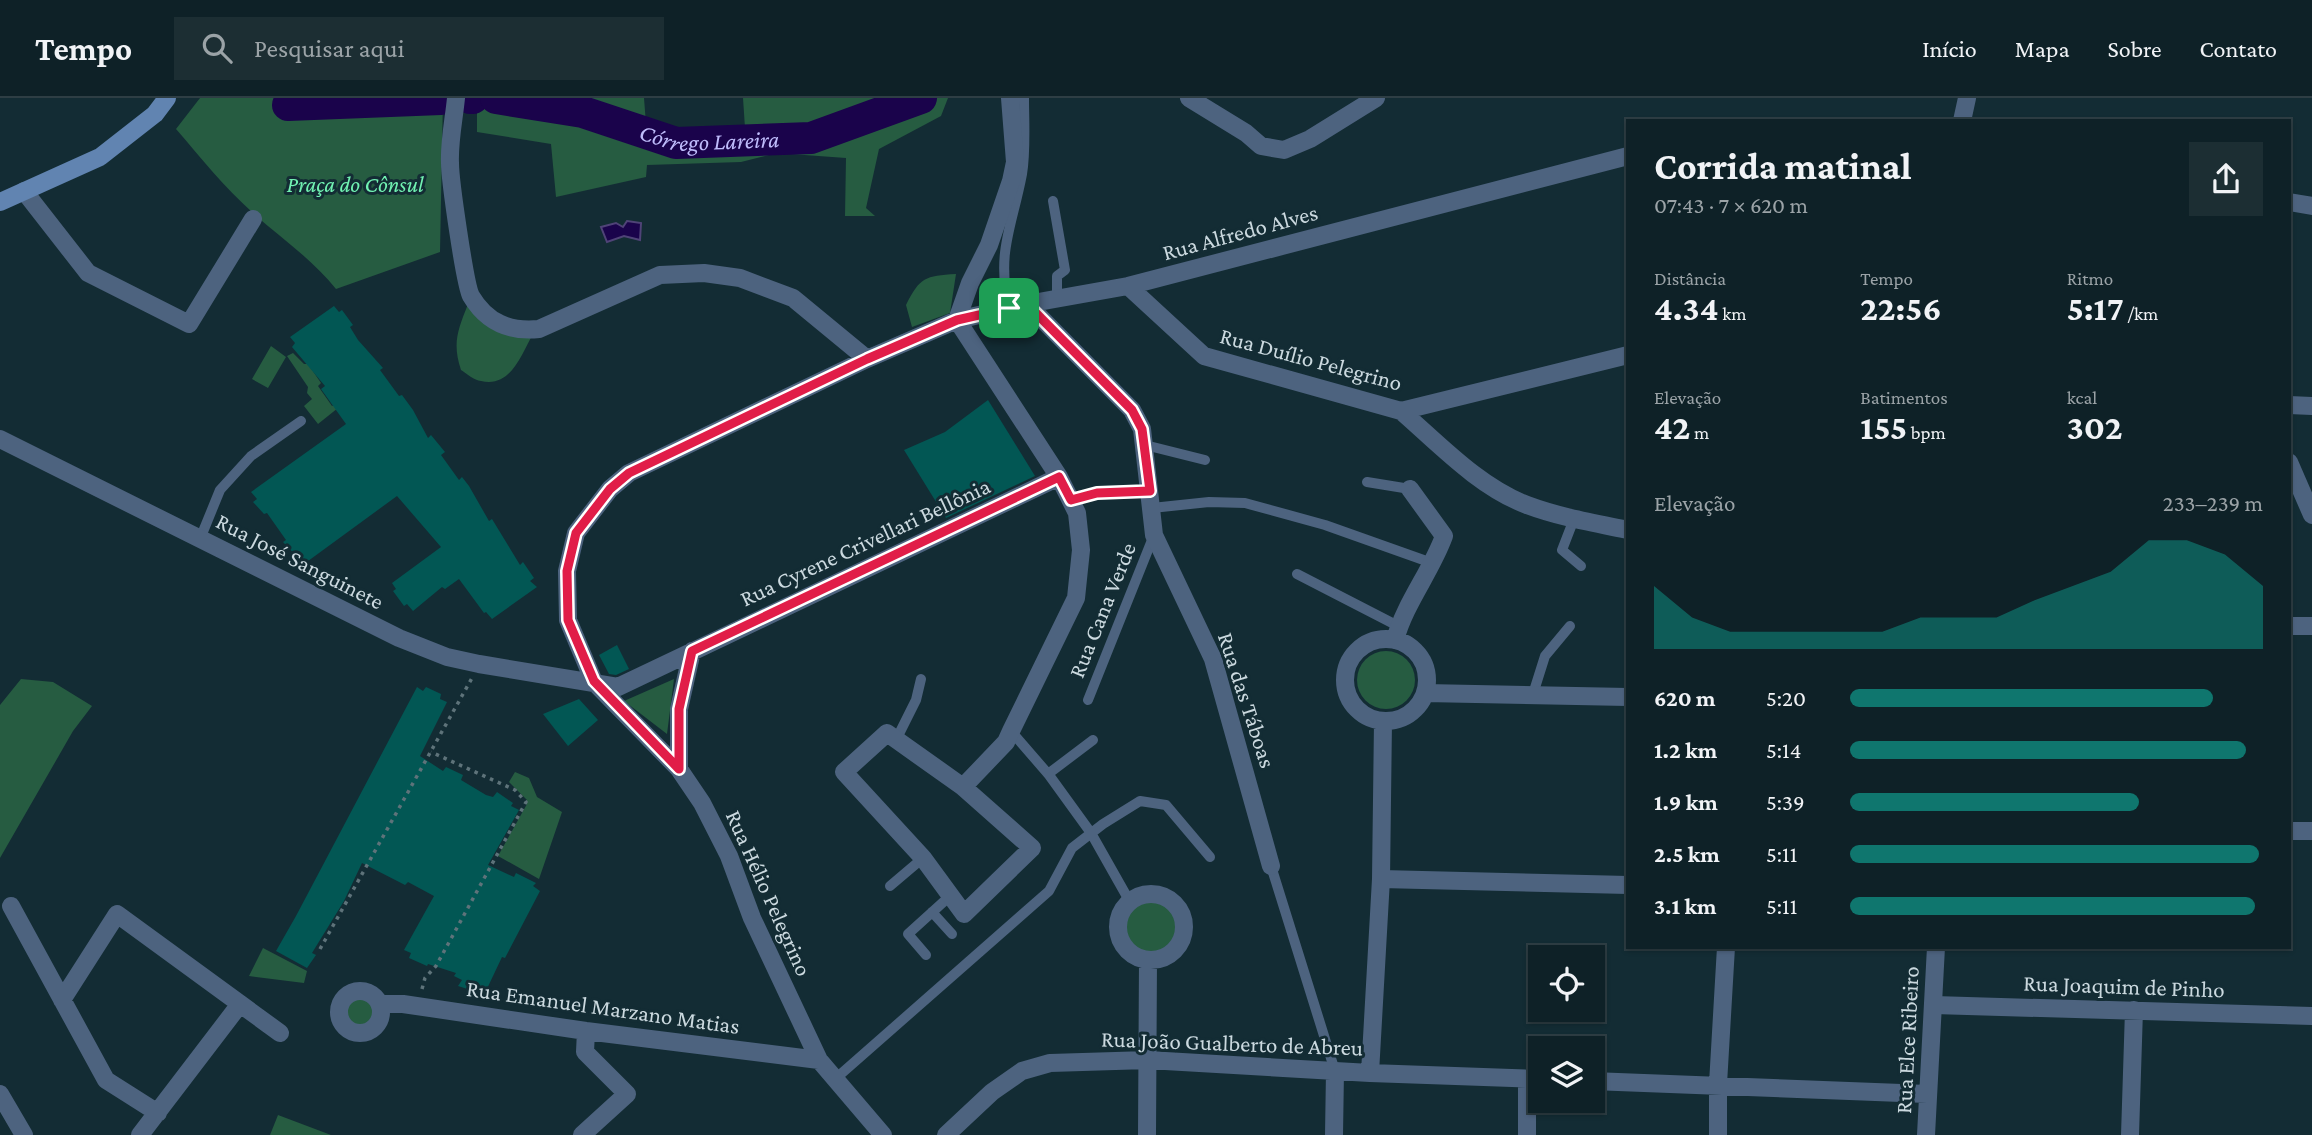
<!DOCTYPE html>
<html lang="pt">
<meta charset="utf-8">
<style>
body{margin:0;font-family:"Crimson Pro",serif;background:#1c2e33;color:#f1f3f6;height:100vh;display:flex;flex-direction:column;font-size:26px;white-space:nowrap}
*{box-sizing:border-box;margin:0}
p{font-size:23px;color:#9ba3a7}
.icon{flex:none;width:38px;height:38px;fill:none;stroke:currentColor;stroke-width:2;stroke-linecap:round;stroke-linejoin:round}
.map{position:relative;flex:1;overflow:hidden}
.side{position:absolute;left:1626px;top:21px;width:665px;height:830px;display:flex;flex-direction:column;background:#0e2127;border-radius:0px;box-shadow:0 2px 5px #0004,0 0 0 2px #2e3e44}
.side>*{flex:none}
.tools{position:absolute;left:1528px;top:847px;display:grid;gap:14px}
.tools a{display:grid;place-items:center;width:77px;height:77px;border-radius:0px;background:#0e2127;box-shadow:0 2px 5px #0004,0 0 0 2px #2e3e44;font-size:35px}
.pin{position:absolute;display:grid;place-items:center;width:60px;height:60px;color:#fff;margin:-30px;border-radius:14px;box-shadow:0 4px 10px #0006}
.round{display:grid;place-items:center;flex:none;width:74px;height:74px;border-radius:0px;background:#1c2e33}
.overview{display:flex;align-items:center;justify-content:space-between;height:119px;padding:0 28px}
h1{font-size:38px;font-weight:700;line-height:52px}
.stats{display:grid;grid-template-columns:repeat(3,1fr);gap:10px;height:119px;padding:7px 28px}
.stats div{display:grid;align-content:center}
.stats b{font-size:35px;font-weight:700}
.stats small{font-size:19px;font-weight:400}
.stats p{font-size:19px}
.chart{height:196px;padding:14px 28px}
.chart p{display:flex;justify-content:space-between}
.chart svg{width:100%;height:126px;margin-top:7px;fill:#0f766e;opacity:.7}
ul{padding:0 28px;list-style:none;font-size:23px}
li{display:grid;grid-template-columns:112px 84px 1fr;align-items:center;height:52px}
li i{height:18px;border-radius:9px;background:#0f766e}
header{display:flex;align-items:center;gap:42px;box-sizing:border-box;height:98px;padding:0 35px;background:#0e2127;border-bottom:2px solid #2e3e44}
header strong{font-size:33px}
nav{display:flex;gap:38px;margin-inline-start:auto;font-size:24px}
.search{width:490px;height:63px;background:#1c2e33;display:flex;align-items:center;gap:18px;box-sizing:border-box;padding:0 24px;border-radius:0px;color:#9ba3a7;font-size:26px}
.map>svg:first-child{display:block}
</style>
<header>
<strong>Tempo</strong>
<div class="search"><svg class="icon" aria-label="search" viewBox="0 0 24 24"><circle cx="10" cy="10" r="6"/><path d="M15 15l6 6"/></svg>Pesquisar aqui</div>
<nav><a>Início</a><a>Mapa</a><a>Sobre</a><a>Contato</a></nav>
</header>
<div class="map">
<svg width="2312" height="1037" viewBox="0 0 2312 1037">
<rect width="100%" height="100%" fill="#132c34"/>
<path fill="#265c41" d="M200,0H443L440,154L336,191C312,161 281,140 253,115C224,89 201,60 176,31Z
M477,0H644L647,39L741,37L745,30L743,0H889V5L898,0H948L941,18L879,51L866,110L875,118H845L846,60L777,55L741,64L647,67L646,79L556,99L551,46L477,34Z
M956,176L950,215L912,229L906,207C920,179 925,178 956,176Z
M468,206L533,236C521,257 511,290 481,283C474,282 467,276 461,272C452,245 458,232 468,206Z
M271,248L286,259L268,290L252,281Z
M293,255L304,266H308L321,285L318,288L332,308L336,306L338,310L318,326L304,308L312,301L307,295L308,289L287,258Z
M1357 582a29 29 0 1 1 58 0a29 29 0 1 1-58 0Z
M21,581L53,584L92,608L73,633L0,760V607Z
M674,581L667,636L624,603Z
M515,674L529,680L537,699L562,714L539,781L498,758L527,706V702L509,684Z
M1125 829a26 26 0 1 1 52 0a26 26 0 1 1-52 0Z
M263,850L307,873L304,885L249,878Z
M344 914a16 16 0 1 1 32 0a16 16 0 1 1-32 0Z
M278,1017L331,1037H270Z"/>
<path fill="#1a034b" stroke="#4f4377" stroke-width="2" d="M627,123L641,125L640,142L624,138L607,144L601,129L616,125L623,129Z"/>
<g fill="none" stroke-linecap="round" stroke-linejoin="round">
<g stroke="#1a034b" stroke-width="32">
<path d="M470,0H473"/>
<path id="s1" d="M496,0L583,14L676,45L811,40L921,0"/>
<path d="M288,7L441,1"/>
</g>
</g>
<path fill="#025754" d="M334,208L339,214L342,212L353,227L350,229L358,242L383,270L380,272L399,298L402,297L413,312L428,340L431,337L445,354L441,357L459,382L462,379L469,388L489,423L492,421L520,467L523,464L534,480L530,483L537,489L492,521L486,514L484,515L459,481L445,491L442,489L413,513L407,506L404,508L393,493L396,491L392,485L441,449L397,398L304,466L283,444L286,442L267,415L264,416L253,404L257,401L251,394L346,326L321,291L325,288L292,249L295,245L290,239Z
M988,302L1035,378L946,420L904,352L945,334Z
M617,547L629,571L616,577L609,576L599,557Z
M417,589L423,593L426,589L441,596L440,601L447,604L420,658L443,673L446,669L463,677L461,682L486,697L493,699L497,694L513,705L511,708L519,712L488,767L514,779L516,775L536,785L533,788L540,793L505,860L502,859L485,895L478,891L477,894L458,888L462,882L454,878L456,875L428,866L427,868L409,860L411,855L404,852L434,798L408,784L405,787L362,765L344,803L312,855L316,857L307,870L276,853L296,818Z
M579,601L598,622L568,648L543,616Z"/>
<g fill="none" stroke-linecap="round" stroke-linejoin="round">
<path stroke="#5e737a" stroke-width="3.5" stroke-dasharray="3.5 5" stroke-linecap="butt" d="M320,851L472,580
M422,891L425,880L436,868L526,704L515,692L431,654"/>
<path stroke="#4d637f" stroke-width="10" d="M1053,103L1065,172L1057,178V200
M1009,210C996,154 1012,129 1022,76C1026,52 1024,25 1024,0
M1145,347L1205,362
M1367,384L1410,391
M1071,402L1097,395L1150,393
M1152,410L1209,404L1245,405L1325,427L1432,465
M1574,421L1562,452L1581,468
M200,441L220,392L251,358L301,323
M1297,476L1398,528
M1533,596L1545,558L1570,528
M1088,602L1154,437
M1011,633L1049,677L1091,735L1130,804
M897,640L916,602L921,581
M1048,676L1093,642
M1271,768L1335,973
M890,788L923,760
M932,814L952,836
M926,857L908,836L950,798
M834,982L1049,793L1072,750L1103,726L1140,703L1166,707L1210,759"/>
<path stroke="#4d637f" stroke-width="18" d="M456,0C454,21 449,44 450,65C450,82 465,187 471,198C487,225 510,234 539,231L660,177L704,175L740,180L793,200L867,261
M1189,0L1246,35L1261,48L1284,52L1310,41L1376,0
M1962,23L1967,0
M24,93L88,175L189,226L253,121
M2289,104L2312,108
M1128,188L1204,258L1401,313L1628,257
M1027,206L1132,312L1142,331L1154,437L1213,561L1271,768
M2289,307L2312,308
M1401,313C1439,346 1479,389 1527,407C1559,419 1594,425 1628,432
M0,341L399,540L447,559L479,566L618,589L1059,379
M2289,364L2312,417
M2289,528H2312
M1345 582a41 41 0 1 1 82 0a41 41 0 1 1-82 0Z
M1395,542C1405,505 1431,474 1444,438L1410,391
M1425,595L1628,599
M887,635L963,689L1032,750L964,816L923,760L844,674Z
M679,671V611L692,553
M963,689L1006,644L1011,633L1076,500L1081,452L1077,415L1059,379L957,222L970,185L989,147L1011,83L1015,64L1010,0
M2289,733H2312
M1381,781L1628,787
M1118 829a33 33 0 1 1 66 0a33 33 0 1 1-66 0Z
M11,808L106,982L158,1015
M339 914a21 21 0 1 1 42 0a21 21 0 1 1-42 0Z
M62,902L117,816L280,935
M380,906H403L586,933L819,962
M1934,907L2312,918
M1370,975L1381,781L1383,623
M1592,983L1927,996
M0,996L24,1037
M140,1037L240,906
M582,1037L627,996L585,954L586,933
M883,1037L819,962L752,820L729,758L702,705L679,671L594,584L568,522L567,473L576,435L610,391L629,375L867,261L957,222L1027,206L1128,188L1628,58
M946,1037L992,994L1022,973L1050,965L1148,962L1370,975L1540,981
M1147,1037L1148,862
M1334,1037L1335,973
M1527,1037V981
M1718,1037V986L1726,849
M1926,1037L1936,849
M2130,1037L2134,912"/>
<path stroke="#6184b1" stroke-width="18" d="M0,104L100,59L155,16L167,0"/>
</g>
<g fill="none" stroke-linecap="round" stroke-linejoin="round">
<defs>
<path id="route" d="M1027,206L1132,312L1142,331L1150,393L1097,395L1071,402L1059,379L692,553L679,611V671L594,583L568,522L567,473L576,435L610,391L629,375L867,261L957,222Z"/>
</defs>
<use href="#route" stroke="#fff" stroke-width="14"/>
<use href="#route" stroke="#e11d48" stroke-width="9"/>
</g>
<g text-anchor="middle" stroke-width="6" stroke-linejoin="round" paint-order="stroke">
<g font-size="23" font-style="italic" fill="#71f2b2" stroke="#132c34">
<text x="355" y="94">Praça do Cônsul</text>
</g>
<g font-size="23" fill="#cbd9df" stroke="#132c34">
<text transform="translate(1240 134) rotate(-15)" y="8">Rua Alfredo Alves</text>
<text transform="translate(1311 261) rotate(15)" y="8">Rua Duílio Pelegrino</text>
<text transform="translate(865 444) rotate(-25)" y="8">Rua Cyrene Crivellari Bellônia</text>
<text transform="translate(300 463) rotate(27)" y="8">Rua José Sanguinete</text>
<text transform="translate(1102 512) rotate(-68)" y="8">Rua Cana Verde</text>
<text transform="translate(1247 602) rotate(72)" y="8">Rua das Táboas</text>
<text transform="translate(769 795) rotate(66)" y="8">Rua Hélio Pelegrino</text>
<text transform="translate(2124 888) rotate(2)" y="8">Rua Joaquim de Pinho</text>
<text transform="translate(603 909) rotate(8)" y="8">Rua Emanuel Marzano Matias</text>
<text transform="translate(1907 942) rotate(-87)" y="8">Rua Elce Ribeiro</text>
<text transform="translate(1232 945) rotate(2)" y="8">Rua João Gualberto de Abreu</text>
</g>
<g font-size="24" font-style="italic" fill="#bfbcfb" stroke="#132c34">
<text dy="8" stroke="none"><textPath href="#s1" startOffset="219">Córrego Lareira</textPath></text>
</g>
</g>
</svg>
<div class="tools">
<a><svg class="icon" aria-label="locate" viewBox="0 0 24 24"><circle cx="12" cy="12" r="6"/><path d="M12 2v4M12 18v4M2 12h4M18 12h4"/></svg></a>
<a><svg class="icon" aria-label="layers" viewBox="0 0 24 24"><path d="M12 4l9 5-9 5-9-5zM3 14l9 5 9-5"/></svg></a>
</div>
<div class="pin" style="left:1009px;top:210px;background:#1e9e55"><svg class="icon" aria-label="arrive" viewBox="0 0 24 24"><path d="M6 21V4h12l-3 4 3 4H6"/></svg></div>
<section class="side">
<div class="overview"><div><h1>Corrida matinal</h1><p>07:43 · 7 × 620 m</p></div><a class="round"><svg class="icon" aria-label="share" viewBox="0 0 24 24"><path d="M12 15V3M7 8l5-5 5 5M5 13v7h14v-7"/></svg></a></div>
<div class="stats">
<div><p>Distância</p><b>4.34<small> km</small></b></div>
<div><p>Tempo</p><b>22:56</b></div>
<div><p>Ritmo</p><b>5:17<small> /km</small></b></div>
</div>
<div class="stats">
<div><p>Elevação</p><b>42<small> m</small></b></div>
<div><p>Batimentos</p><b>155<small> bpm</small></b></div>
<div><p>kcal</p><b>302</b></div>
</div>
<div class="chart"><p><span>Elevação</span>233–239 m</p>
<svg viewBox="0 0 160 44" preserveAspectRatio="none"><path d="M0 44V22L10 33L20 38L30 38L40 38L50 38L60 38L70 33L80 33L90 33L100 27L110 22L120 17L130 6L140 6L150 11L160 22V44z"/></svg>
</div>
<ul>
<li><b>620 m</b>5:20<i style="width:88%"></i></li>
<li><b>1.2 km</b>5:14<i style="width:96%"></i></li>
<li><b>1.9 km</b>5:39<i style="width:70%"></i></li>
<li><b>2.5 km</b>5:11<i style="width:99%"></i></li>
<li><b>3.1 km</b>5:11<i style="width:98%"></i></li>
</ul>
</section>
</div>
